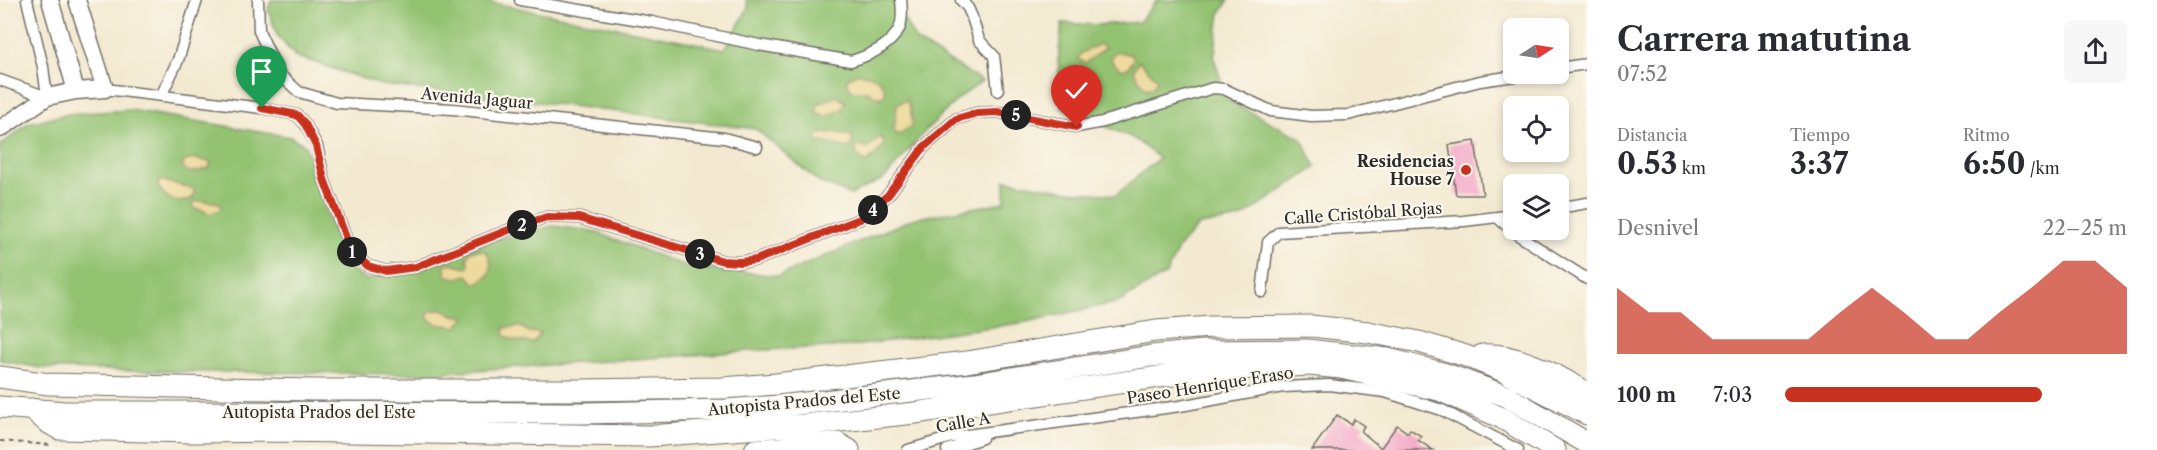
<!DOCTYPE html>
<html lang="es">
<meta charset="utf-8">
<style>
body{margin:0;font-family:"Libre Caslon Text",serif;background:#f7f7f7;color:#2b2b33;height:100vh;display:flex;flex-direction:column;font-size:22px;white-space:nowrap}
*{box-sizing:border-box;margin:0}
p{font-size:20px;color:#7c7c81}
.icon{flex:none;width:33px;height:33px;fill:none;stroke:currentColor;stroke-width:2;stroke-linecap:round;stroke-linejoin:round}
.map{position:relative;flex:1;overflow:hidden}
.panel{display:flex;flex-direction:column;background:#fff;width:570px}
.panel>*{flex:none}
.needle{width:39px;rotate:78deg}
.tools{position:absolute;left:1503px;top:18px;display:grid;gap:12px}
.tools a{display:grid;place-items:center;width:66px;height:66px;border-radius:9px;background:#fff;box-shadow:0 3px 9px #0003;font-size:30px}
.pin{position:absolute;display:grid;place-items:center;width:51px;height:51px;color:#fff;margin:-62px -26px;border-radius:50% 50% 50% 0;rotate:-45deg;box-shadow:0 0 6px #0007}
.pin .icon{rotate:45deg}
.km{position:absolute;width:30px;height:30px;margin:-15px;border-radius:50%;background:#222;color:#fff;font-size:16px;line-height:30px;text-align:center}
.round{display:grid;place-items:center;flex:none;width:63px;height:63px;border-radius:9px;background:#f7f7f7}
.headline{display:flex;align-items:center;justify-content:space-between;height:102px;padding:0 30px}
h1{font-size:33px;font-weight:700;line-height:45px}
.metrics{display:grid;grid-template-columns:repeat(3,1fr);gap:9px;height:102px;padding:6px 30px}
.metrics div{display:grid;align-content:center}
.metrics b{font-size:30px;font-weight:700}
.metrics small{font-size:16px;font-weight:400}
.metrics p{font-size:16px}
.chart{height:168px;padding:12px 30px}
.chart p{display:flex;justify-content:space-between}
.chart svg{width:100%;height:108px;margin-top:6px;fill:#c8321e;opacity:.7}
ul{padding:0 30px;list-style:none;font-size:20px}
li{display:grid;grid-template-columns:96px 72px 1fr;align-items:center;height:45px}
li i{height:15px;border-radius:8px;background:#c8321e}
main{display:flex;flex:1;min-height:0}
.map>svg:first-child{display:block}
</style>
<main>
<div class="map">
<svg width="1587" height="450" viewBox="0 0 1587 450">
<rect width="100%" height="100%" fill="#fbf7ec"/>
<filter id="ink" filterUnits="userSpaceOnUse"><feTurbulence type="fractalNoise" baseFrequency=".0167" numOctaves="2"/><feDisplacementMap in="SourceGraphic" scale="12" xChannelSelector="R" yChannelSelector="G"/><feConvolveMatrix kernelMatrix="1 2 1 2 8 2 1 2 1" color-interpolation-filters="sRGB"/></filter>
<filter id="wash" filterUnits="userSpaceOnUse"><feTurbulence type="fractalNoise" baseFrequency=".008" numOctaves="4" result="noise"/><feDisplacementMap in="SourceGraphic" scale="24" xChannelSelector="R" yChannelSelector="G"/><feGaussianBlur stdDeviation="1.35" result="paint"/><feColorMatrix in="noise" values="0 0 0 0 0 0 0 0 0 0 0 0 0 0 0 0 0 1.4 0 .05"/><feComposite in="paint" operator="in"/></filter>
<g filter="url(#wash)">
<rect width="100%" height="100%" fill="#f3e9d0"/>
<path fill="#93c271" stroke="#5f764e" stroke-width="1.5" d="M271,0H478L725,49L748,8L746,0H893L916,41L982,81L958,99L927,129L885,178L851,195L819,182L756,129L531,101L382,85L295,56L277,35L268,9Z
M1157,0H1229L1220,13L1214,58L1227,100L1301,138L1316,167L1241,218L1199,225L1179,247L1166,274L1119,302L1021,323L852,346L764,350L418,374L129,371L40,368L0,360V146L28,123L69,114L130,110L291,137L305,145L344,266L367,280L417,270L486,242L552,226L593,231L685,266L779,276L912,219L1005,202V180L1068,191L1116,195L1159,158L1133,138L1063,108L1058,62L1062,23L1096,25L1139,22Z"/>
<path fill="#eeda9e" stroke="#8c8264" stroke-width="1.5" d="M1100,44L1105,48L1085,63L1078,59L1081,53Z
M1115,52H1121L1132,55L1134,59L1128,68L1122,70L1112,62L1111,57Z
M1139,61L1158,80L1153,87L1146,89L1136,75L1134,69Z
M857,73C871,75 885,78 885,94L881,98L871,94L868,91C858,90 851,95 846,80Z
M836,96L846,102L841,110L826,117L816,113L818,104Z
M907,100C910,105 913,121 912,126L898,135L894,131L897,104Z
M834,132L852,136V145L848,148L817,141L816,135Z
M880,137L884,141L882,148L866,163L856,154V148L861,145L868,148Z
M196,159L211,162L209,168C200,170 192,176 183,168V163L187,160Z
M160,180L194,189V197C178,207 168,200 158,187Z
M198,201L215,202L220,204L221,209L211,214L199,209H193V203Z
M478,250L487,252C494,268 493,276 475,284L468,275L457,278L447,276L444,266C454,259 457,267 467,268L469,265L467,258L471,251Z
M443,309L453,315L465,317L457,327L437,324L428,319V312Z
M519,326L529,332L541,333L533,343L513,340L504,335V328Z"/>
<g id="blocks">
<path fill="#f4aac9" d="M1475,141L1483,195H1456L1449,145Z
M1337,415L1351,424L1354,419L1364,426L1361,431L1381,448L1397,425L1408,433L1410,429L1421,436L1418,440L1433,450H1312Z"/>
</g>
</g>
<g filter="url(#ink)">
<use href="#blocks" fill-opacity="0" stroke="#716e65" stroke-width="1.5"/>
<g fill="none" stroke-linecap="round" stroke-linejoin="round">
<defs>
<path id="street" d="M258,0L259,31L279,74L299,92L337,103L453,109L724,138L757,147
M520,0L652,22L759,45L851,61C868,56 890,46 899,29C903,21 902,9 901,0
M961,0L968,8L972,17L979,40L994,56L998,91
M1558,68L1587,64
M0,80L47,97L43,67L27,0
M105,89L262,108L297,115L305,124L317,146L324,179L351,251L368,266L386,271L416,267L516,227L547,217L579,218L723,261L739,262L756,260L860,219L888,195L924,147L956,119L977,113L997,112L1077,127L1103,122L1213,88L1224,89L1271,111L1311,116L1348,115L1480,81L1528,74
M162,94L178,60L197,0
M1558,208L1587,203
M1498,218L1515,233L1587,279
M1262,292L1268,242L1279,232L1464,221L1514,215
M908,450L952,437L1180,406L1283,387L1329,385L1385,392L1442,410L1518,450
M947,450L982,438"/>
<path id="secondary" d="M50,0L76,91
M0,129L47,97L76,91L105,89L77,0"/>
<path id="highway" d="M1482,355C1517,353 1557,375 1587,393
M0,377L49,384L312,390H582L722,388L776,384L967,362L1156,331L1211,327L1311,326L1368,332L1419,342L1466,356L1501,370L1587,414
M0,407L65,412H124L583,413L726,410L779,406L974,384L1151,356L1204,351L1307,350L1388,359L1449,375L1506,396L1587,443
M32,409L47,422L59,429L193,432L275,431L649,436L803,425L915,413L1199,371L1309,365L1341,368L1439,390L1502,418L1555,450
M755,450L837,443L849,450"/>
</defs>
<use href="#street" stroke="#716e65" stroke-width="13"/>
<use href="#secondary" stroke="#716e65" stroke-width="19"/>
<use href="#highway" stroke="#716e65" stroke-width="23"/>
<path stroke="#716e65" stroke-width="2" stroke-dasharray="4.5 4.5" stroke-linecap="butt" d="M0,441L51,445
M195,450H204"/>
<use href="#street" stroke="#fff" stroke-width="10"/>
<use href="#secondary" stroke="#fff" stroke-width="16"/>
<use href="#highway" stroke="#fff" stroke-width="21"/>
</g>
</g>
<g fill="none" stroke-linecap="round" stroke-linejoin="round" filter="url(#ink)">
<defs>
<path id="route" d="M262,108L297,115L305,124L316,146L324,179L351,251L368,266L386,271L416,267L516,227L547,217L579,218L723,261L740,262L756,260L860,219L888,195L924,147L956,119L977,113L997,112L1077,127"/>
</defs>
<use href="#route" stroke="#fff" stroke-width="12"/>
<use href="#route" stroke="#c8321e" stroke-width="8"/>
</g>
<circle fill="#c8321e" stroke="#fbf7ec" stroke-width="2" cx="1466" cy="170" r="6"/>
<g text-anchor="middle" stroke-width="4.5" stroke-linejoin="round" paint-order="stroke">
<g font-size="16" fill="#2b2b2b" stroke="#fbf7ec">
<text transform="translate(477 98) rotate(5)" y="6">Avenida Jaguar</text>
<text transform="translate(1363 213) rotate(-4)" y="6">Calle Cristóbal Rojas</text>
<text transform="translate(1210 385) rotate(-9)" y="6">Paseo Henrique Eraso</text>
<text transform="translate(804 401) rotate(-5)" y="6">Autopista Prados del Este</text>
<text x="319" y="418">Autopista Prados del Este</text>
<text transform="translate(963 422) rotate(-10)" y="6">Calle A</text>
</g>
<g font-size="16" font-weight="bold" fill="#2b2b2b" stroke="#fbf7ec" text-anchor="end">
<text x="1454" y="167">Residencias<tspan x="1454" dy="18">House 7</tspan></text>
</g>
</g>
</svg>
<div class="tools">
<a><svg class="needle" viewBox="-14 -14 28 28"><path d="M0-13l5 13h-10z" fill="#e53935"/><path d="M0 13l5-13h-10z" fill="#7c7c81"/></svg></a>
<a><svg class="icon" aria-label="locate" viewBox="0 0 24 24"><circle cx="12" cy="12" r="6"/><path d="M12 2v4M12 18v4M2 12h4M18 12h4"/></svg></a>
<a><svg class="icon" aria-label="layers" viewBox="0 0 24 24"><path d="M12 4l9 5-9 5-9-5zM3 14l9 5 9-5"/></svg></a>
</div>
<div class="pin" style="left:262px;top:108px;background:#1e9e55"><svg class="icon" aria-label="arrive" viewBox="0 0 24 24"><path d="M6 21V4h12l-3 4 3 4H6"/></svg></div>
<div class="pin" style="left:1077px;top:127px;background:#d93025"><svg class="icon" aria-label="check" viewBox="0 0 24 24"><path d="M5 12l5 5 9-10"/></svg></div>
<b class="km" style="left:352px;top:252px">1</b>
<b class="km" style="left:522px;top:225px">2</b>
<b class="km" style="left:700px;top:254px">3</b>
<b class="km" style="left:873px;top:210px">4</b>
<b class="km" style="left:1016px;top:115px">5</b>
</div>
<section class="panel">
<div class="headline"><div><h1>Carrera matutina</h1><p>07:52</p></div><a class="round"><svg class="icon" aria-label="share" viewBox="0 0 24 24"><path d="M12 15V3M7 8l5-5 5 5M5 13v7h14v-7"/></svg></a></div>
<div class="metrics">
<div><p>Distancia</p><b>0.53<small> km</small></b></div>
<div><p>Tiempo</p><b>3:37</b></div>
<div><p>Ritmo</p><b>6:50<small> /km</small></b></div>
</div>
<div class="chart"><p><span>Desnivel</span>22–25 m</p>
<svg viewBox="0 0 160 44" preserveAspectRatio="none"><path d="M0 44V17L10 27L20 27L30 38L40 38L50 38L60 38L70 27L80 17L90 27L100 38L110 38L120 27L130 17L140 6L150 6L160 17V44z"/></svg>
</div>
<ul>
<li><b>100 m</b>7:03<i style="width:75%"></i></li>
</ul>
</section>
</main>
